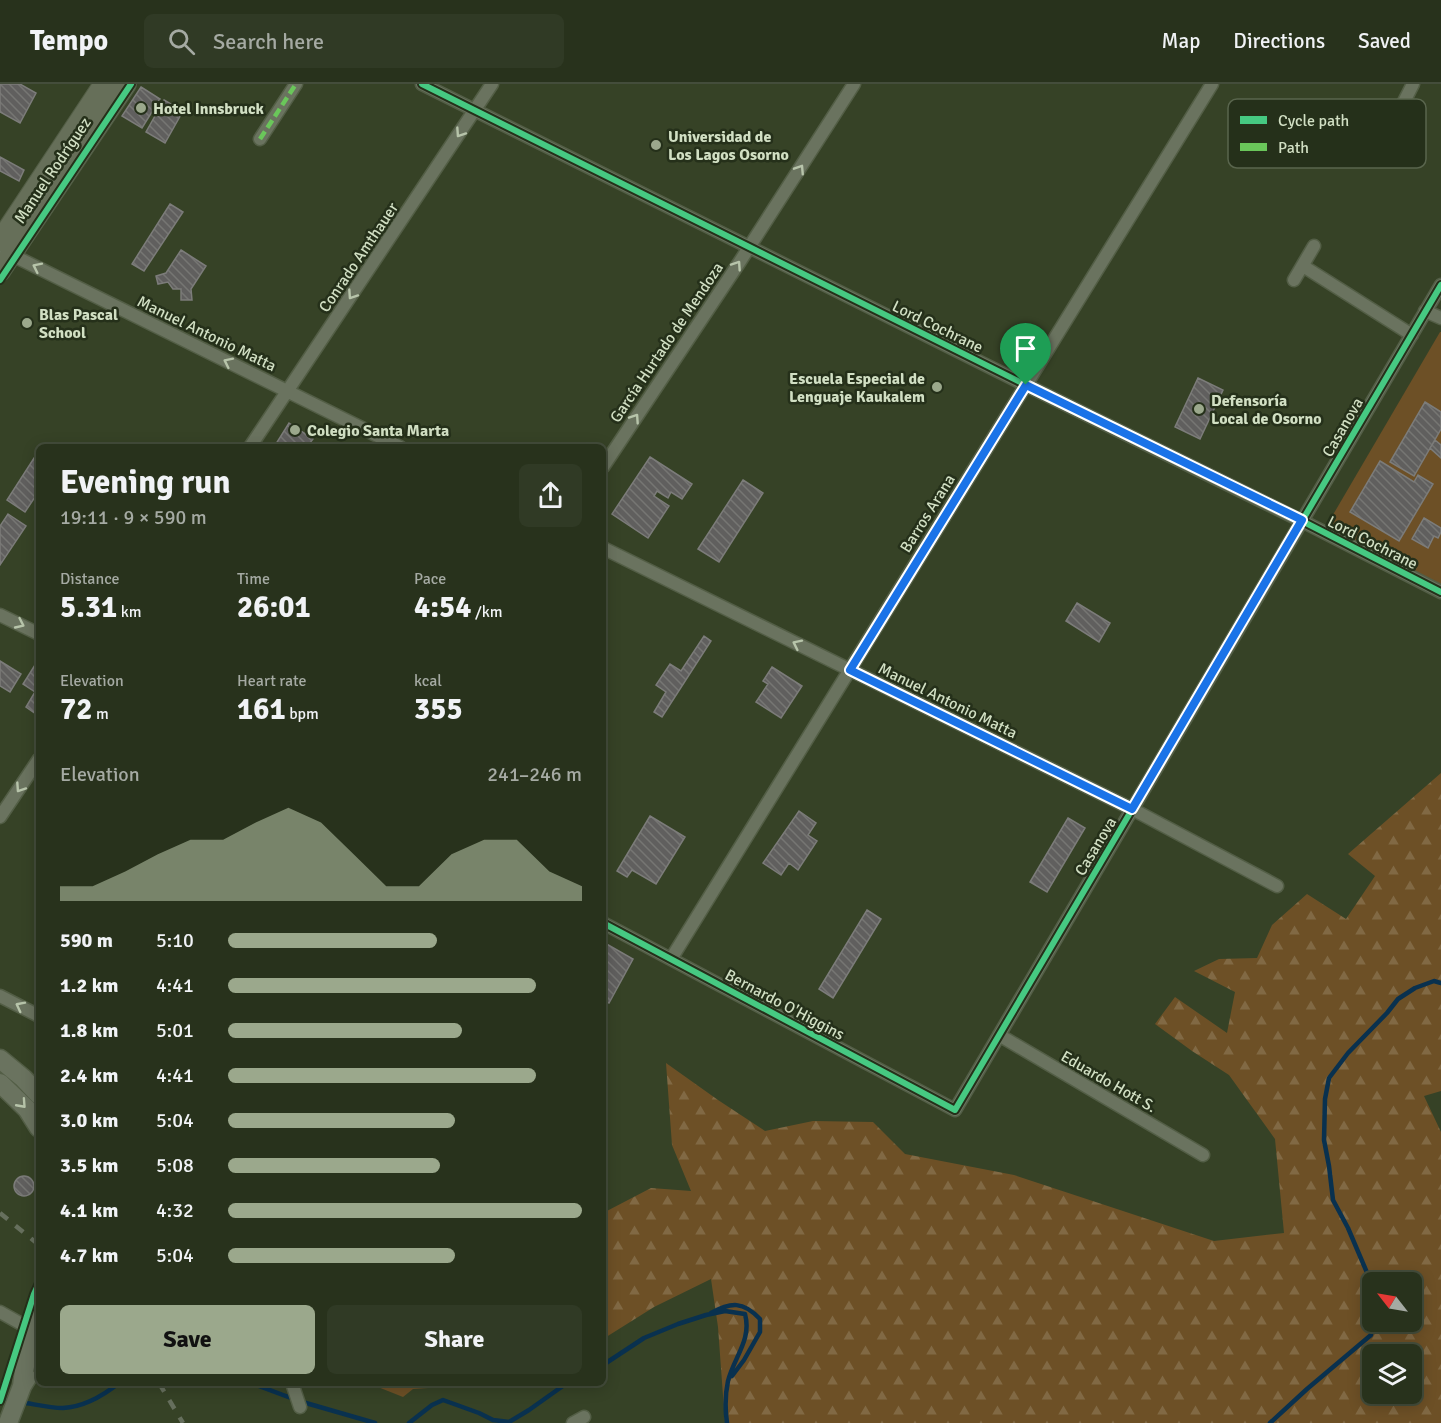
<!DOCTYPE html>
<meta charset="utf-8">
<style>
body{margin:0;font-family:Signika,sans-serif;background:#303a25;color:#f1f3f6;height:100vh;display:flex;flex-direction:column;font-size:22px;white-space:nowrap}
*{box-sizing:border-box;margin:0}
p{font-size:20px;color:#a5aaa3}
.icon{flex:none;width:33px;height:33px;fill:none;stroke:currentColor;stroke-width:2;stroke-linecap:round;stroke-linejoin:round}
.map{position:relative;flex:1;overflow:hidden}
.details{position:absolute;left:36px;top:360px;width:570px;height:942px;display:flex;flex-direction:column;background:#28321c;border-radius:9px;box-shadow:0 3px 15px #0003,0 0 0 2px #444d3b}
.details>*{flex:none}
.needle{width:39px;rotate:301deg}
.tools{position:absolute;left:1362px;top:1188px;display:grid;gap:12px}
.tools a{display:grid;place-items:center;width:60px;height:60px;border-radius:9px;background:#28321c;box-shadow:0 3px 15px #0003,0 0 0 2px #444d3b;font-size:30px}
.pin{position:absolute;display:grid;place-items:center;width:51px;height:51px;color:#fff;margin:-62px -26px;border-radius:50% 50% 50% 0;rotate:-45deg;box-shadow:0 0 6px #0007}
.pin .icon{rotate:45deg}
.round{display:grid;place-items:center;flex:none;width:63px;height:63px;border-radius:9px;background:#303a25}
.summary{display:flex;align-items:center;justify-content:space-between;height:102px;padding:0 24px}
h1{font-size:33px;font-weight:700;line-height:45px}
.metrics{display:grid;grid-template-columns:repeat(3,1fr);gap:9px;height:102px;padding:6px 24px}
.metrics div{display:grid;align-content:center}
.metrics b{font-size:30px;font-weight:700}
.metrics small{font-size:16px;font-weight:400}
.metrics p{font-size:16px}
.chart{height:168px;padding:12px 24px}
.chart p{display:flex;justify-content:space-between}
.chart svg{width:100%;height:108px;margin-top:6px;fill:#9ba88c;opacity:.7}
.primary-button{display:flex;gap:12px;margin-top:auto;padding:12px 24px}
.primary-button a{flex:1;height:69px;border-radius:9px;background:#9ba88c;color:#111;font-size:24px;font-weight:700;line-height:69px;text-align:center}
.primary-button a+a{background:#303a25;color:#f1f3f6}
ul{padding:0 24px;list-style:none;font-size:20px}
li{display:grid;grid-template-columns:96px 72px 1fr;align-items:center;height:45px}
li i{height:15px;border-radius:8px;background:#9ba88c}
header{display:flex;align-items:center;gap:36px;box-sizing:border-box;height:84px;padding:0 30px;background:#28321c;border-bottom:2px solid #444d3b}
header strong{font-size:28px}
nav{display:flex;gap:33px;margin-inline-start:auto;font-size:21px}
.search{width:420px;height:54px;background:#303a25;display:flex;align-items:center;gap:15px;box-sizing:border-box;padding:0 21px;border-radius:9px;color:#a5aaa3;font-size:22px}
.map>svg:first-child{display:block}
</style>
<header>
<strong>Tempo</strong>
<div class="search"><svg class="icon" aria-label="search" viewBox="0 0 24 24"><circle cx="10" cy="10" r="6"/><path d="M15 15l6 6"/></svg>Search here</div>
<nav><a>Map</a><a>Directions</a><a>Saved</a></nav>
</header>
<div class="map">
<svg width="1441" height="1339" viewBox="0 0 1441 1339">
<defs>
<pattern id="forest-firs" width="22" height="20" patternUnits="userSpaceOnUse" patternTransform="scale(1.5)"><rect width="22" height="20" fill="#6d5026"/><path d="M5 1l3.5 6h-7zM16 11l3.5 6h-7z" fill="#816944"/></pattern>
<pattern id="building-back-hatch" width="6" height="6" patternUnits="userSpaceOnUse" patternTransform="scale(1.5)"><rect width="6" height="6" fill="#605f5e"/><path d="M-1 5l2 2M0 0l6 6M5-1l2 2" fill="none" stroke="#767673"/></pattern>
</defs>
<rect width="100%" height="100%" fill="#364226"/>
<path fill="url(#forest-firs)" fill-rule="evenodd" d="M1441,689V1007L1424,1012L1441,1048V1339H725L718,1243L711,1195L654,1223L603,1255V1129L651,1104L691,1107L672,1061L666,979L718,1016L765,1047L813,1037L873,1038L905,1070L1014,1091L1214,1157L1284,1149L1275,1055L1229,991L1192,967L1155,940L1175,913L1227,949L1235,908L1194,887L1219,875L1257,874L1272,841L1307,810L1346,835L1375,792L1348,770ZM1372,1198H1412V1238H1372ZM1372,1270H1412V1310H1372Z
M368,1299H503L413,1305L403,1313Z"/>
<path fill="#6d5026" d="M1440,248H1441V502L1327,441Z"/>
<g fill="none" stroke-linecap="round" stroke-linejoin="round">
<path stroke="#09314f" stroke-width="4.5" d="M1372,1206L1371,1198L1348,1144L1333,1116L1329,1082L1324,1056L1325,1015L1329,994L1348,969L1387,929L1398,915L1415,904L1434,897L1441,899
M711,1229C731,1218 743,1217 760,1235V1248L744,1276L732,1292
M603,1281L644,1254L678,1240L706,1231L725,1227L745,1230C752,1256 734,1273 728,1297C725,1311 725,1325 727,1339
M251,1299L299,1317L375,1339
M0,1315L12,1317
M20,1318C34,1320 49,1324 63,1324C83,1323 104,1311 119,1299
M409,1339L432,1321L443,1316L479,1329L493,1336L509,1338L529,1326L567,1299
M1270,1339L1307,1305L1371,1251L1373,1238"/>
</g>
<path fill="url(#building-back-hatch)" stroke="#7c7c7a" stroke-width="1.5" d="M0,0H20L36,9L20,39L0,28Z
M141,3L160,15L142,44L122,32Z
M164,16L183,27L165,59L146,48Z
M0,73L24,86L19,97L0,87Z
M170,120L183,128L144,187L132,180Z
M181,166L206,182L191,205L192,216H181V205H173L168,198L158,200L156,192L166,189Z
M1198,294L1223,306L1200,355L1175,343Z
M1425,318L1441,328V345L1414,392L1390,378Z
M289,339L313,355L307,363H274Z
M1435,356L1441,361V374L1430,364Z
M36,371L39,373V407L25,428L7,416Z
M650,373L692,400L682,415L671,408L668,414L657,407L654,412L669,422L648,454L612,430Z
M1380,377L1414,398L1418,391L1433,400L1399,457L1350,428Z
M743,396L763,409L719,478L698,465Z
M8,430L26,442L0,481V442Z
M1424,434L1441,444V448L1438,454L1434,452L1428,464L1412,455Z
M1077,519L1110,539L1099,558L1066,537Z
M704,552L711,557L662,633L654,628L666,608L656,601L670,580L681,587Z
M0,577L21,590L10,608L0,602Z
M35,581L39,583V632L26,623L35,608L23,600Z
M772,583L802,602L781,634L756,618L768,600L763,597Z
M799,727L816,739L808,751L817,757L798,786L789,779L781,791L763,779Z
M650,732L685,753L656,800L632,786L627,793L617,787Z
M1068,734L1085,744L1047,808L1030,798Z
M867,826L881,835L833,914L819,905Z
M603,858L633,875L609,919L603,916Z
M14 1102a10 10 0 1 1 20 0a10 10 0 1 1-20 0Z"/>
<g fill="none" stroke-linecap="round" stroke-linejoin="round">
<defs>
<path id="street" d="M422,0L1026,301L1302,437L1441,508
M260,55L296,0
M1380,65L1413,0
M6,168L400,363
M1303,182L1412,251
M1294,196L1314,162
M1425,227L1441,234
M250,363L492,0
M603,383L739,179L854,0
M603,464L1132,725L1277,802
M0,531L39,550
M0,733L39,675
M603,839L955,1026L1441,201
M671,875L1212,0
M0,912L39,932
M999,951L1203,1071
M0,1228L34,1247
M292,1299L300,1323
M573,1339L584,1333"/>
<path id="secondary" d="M0,975L23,994L39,1011
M0,999L27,1025L39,1044
M22,1302L24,1286L39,1225
M8,1339L22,1302L27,1294"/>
<path id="primary" d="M0,157L104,0
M0,187L126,0"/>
</defs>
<use href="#street" stroke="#535e46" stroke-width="15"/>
<use href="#secondary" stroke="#535e46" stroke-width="21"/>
<use href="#primary" stroke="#535e46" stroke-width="22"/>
<use href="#street" stroke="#6a735f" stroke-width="12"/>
<use href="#secondary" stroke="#6a735f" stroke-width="18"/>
<use href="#primary" stroke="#666f59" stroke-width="20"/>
<path stroke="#666f5d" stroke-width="4.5" stroke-dasharray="10 10" stroke-linecap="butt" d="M0,1129L39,1161
M159,1299L183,1339"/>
<path stroke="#6ac65a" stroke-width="4.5" stroke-dasharray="9 4.5" stroke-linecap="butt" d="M260,55L296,0"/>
<defs>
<path id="cycleway" d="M422,0L1026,301L1302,437L1441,508
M0,196L131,0
M603,839L955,1026L1441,201
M0,1317L34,1210L39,1199"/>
</defs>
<use href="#cycleway" stroke="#25301a" stroke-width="10"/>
<use href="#cycleway" stroke="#46c982" stroke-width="6"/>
</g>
<defs><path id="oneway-chevron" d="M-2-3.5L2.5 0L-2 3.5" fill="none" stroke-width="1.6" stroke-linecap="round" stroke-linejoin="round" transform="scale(1.5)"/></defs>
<g stroke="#b7c4aa">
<use href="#oneway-chevron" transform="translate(460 49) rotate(124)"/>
<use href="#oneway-chevron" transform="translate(800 85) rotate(-57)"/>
<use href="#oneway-chevron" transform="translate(737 181) rotate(-56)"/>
<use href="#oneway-chevron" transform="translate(37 183) rotate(-154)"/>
<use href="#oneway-chevron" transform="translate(352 211) rotate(124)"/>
<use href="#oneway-chevron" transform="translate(228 278) rotate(-154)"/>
<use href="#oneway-chevron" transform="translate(635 334) rotate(-56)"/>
<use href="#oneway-chevron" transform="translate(20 540) rotate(25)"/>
<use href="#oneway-chevron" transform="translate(797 560) rotate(-154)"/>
<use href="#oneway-chevron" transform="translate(20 704) rotate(124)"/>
<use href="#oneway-chevron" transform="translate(20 922) rotate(-153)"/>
<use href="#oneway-chevron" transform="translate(22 1020) rotate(48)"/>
</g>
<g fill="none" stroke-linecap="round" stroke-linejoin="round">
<defs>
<path id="route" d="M1026,301L1302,436L1132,725L850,586Z"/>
</defs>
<use href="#route" stroke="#fff" stroke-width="12"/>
<use href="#route" stroke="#1a73e8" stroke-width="8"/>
</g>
<g fill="#9ba88c" stroke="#25301a" stroke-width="2">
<circle cx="141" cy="24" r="6"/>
<circle cx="656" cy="61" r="6"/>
<circle cx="27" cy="239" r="6"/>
<circle cx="937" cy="303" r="6"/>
<circle cx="1199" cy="325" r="6"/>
<circle cx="295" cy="346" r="6"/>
</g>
<g text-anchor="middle" stroke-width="5" stroke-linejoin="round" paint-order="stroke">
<g font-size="16" font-weight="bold" fill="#d1dfc3" stroke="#25301a" text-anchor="start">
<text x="153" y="30">Hotel Innsbruck</text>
<text x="668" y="58">Universidad de<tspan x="668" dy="18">Los Lagos Osorno</tspan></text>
<text x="39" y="236">Blas Pascal<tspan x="39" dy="18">School</tspan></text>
<text x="925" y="300" text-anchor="end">Escuela Especial de<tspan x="925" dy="18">Lenguaje Kaukalem</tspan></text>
<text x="1211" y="322">Defensoría<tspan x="1211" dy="18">Local de Osorno</tspan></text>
<text x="307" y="352">Colegio Santa Marta</text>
</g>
<g font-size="16" fill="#d1dfc3" stroke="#25301a">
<text transform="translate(52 86) rotate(-56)" y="6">Manuel Rodríguez</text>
<text transform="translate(358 173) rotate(-56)" y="6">Conrado Amthauer</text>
<text transform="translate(938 242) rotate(26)" y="6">Lord Cochrane</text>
<text transform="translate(207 249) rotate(26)" y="6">Manuel Antonio Matta</text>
<text transform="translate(666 258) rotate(-56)" y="6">García Hurtado de Mendoza</text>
<text transform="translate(1342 343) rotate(-60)" y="6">Casanova</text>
<text transform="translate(927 429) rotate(-58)" y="6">Barros Arana</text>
<text transform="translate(1373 458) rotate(27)" y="6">Lord Cochrane</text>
<text transform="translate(948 616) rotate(26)" y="6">Manuel Antonio Matta</text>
<text transform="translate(1095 762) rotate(-59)" y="6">Casanova</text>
<text transform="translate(785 920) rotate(28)" y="6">Bernardo O'Higgins</text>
<text transform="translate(1109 997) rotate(30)" y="6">Eduardo Hott S.</text>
</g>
</g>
<rect x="1228" y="15" width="198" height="69" rx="9" fill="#25301a" stroke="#59654d" stroke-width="1.5"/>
<rect x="1240" y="32" width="27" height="8" fill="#46c982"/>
<rect x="1240" y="59" width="27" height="8" fill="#6ac65a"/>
<g font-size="16" fill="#d1dfc3">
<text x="1278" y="42">Cycle path</text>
<text x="1278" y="69">Path</text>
</g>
</svg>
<div class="tools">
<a><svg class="needle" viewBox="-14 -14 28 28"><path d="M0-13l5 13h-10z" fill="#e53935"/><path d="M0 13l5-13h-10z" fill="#a5aaa3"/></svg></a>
<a><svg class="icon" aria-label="layers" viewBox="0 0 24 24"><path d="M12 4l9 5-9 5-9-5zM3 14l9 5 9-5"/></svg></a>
</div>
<div class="pin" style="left:1026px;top:301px;background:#1e9e55"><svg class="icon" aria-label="arrive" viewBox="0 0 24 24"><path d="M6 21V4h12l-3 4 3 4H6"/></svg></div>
<section class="details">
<div class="summary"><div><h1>Evening run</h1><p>19:11 · 9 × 590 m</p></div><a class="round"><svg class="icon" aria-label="share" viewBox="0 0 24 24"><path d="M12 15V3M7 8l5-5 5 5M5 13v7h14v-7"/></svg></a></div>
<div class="metrics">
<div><p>Distance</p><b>5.31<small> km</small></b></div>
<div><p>Time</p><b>26:01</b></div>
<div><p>Pace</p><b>4:54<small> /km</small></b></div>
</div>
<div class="metrics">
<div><p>Elevation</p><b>72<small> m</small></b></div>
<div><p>Heart rate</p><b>161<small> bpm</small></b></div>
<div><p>kcal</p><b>355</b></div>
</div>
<div class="chart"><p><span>Elevation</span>241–246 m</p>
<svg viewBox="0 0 160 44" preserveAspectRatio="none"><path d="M0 44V38L10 38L20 32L30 25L40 19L50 19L60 12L70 6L80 12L90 25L100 38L110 38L120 25L130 19L140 19L150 32L160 38V44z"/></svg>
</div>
<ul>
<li><b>590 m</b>5:10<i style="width:59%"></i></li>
<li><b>1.2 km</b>4:41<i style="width:87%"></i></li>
<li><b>1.8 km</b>5:01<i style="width:66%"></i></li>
<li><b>2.4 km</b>4:41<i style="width:87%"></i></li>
<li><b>3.0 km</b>5:04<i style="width:64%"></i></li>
<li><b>3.5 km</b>5:08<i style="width:60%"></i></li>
<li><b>4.1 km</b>4:32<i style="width:100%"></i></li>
<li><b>4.7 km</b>5:04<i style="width:64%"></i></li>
</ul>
<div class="primary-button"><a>Save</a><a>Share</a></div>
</section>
</div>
